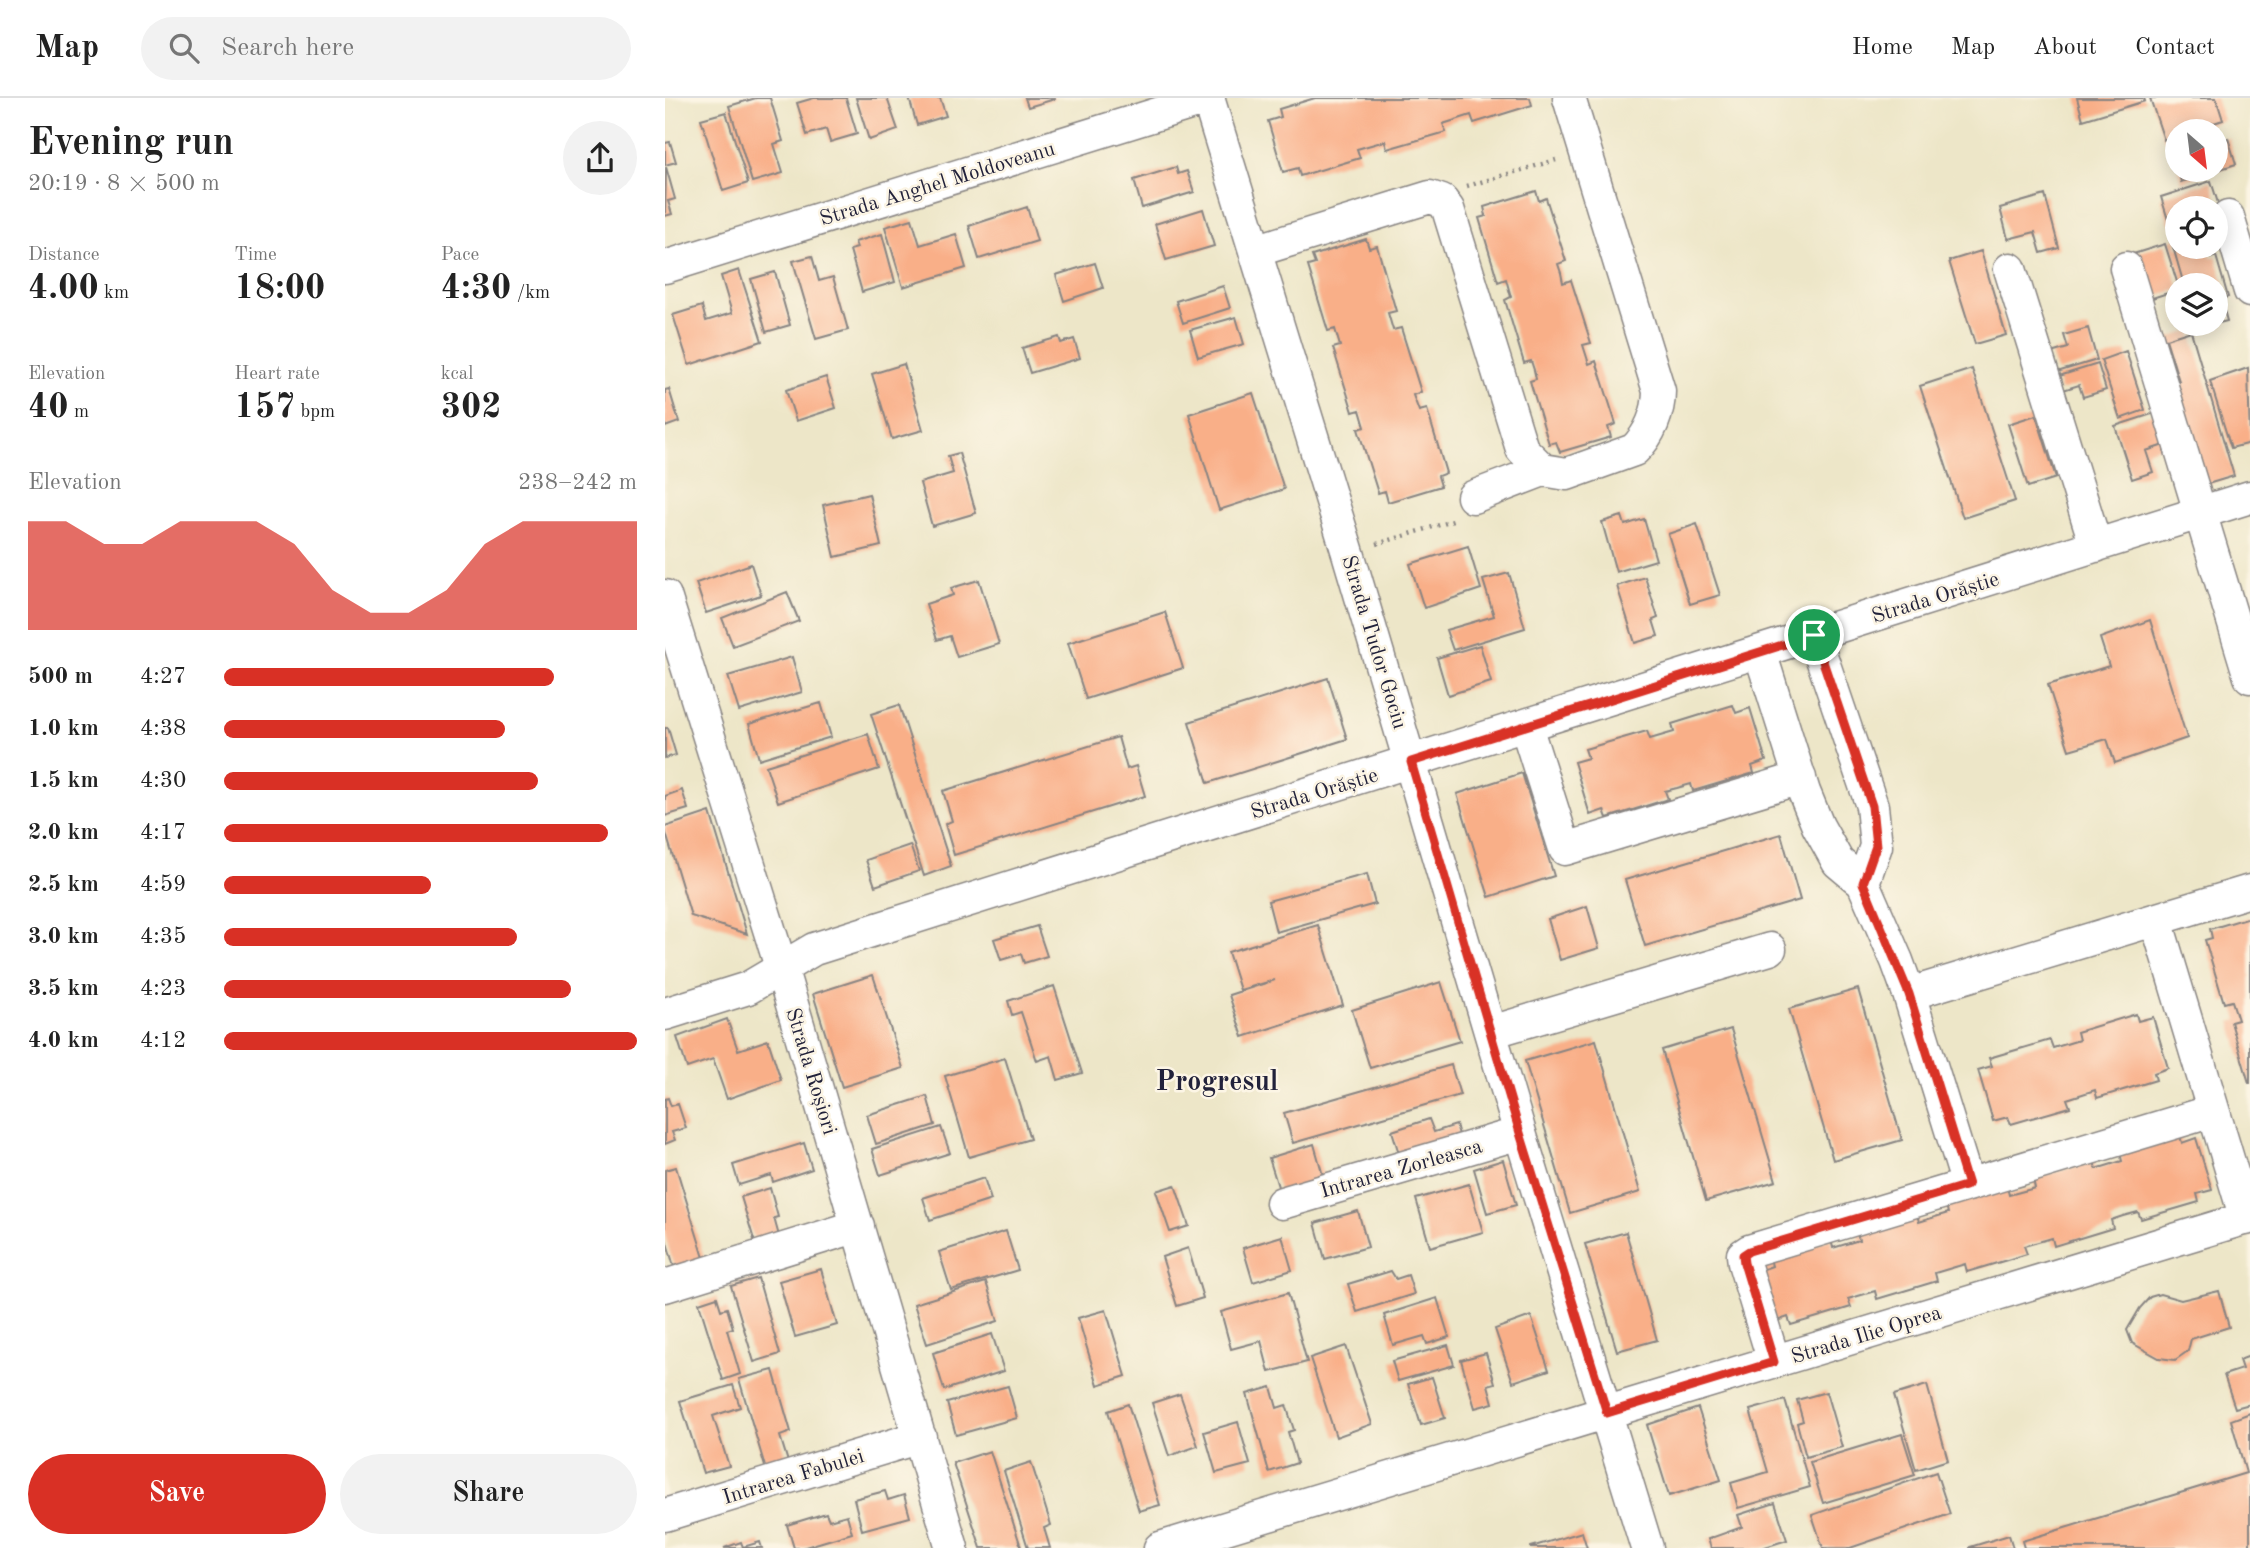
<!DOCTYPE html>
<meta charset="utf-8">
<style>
body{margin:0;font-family:"Old Standard TT",serif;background:#f2f2f2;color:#222;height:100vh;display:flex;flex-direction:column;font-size:26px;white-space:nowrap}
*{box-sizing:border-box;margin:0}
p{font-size:23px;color:#767676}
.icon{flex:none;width:38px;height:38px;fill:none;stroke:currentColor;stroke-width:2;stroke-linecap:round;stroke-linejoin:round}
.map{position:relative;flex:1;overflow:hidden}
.sheet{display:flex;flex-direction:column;background:#fff;width:665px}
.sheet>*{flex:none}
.needle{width:46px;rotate:152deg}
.fabs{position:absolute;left:1500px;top:21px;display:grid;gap:14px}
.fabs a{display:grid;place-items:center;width:63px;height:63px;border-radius:50%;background:#fff;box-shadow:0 4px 18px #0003;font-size:35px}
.pin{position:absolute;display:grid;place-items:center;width:60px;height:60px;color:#fff;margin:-30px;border:4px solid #fff;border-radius:50%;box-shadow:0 2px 7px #0007}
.round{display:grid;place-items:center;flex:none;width:74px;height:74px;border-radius:37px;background:#f2f2f2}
.summary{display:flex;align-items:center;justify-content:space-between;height:119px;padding:0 28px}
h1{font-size:38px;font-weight:800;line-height:52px}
.figures{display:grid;grid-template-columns:repeat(3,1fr);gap:10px;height:119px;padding:7px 28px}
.figures div{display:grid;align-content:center}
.figures b{font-size:35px;font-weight:800}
.figures small{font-size:19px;font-weight:400}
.figures p{font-size:19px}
.chart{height:196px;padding:14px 28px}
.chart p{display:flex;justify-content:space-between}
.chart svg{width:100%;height:126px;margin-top:7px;fill:#d93025;opacity:.7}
.button{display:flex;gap:14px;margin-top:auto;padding:14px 28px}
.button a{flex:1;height:80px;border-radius:42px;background:#d93025;color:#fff;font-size:28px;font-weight:800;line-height:80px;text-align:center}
.button a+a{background:#f2f2f2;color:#222}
ul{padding:0 28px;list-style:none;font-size:23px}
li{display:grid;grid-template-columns:112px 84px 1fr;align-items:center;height:52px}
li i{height:18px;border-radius:9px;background:#d93025}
header{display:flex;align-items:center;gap:42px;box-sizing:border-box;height:98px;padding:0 35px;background:#fff;border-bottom:2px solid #e0e0e0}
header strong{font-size:33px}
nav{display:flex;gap:38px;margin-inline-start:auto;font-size:24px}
.search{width:490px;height:63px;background:#f2f2f2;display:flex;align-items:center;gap:18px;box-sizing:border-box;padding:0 24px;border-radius:38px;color:#767676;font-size:26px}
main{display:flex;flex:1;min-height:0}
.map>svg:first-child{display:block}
</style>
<header>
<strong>Map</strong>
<div class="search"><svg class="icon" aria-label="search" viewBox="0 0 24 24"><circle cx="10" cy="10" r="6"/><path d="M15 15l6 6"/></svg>Search here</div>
<nav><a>Home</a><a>Map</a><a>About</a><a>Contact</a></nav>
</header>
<main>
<section class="sheet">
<div class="summary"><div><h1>Evening run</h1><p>20:19 · 8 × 500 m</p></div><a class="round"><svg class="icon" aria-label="share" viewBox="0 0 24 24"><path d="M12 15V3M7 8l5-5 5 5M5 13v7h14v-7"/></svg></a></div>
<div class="figures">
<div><p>Distance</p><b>4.00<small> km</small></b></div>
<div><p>Time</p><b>18:00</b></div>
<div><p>Pace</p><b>4:30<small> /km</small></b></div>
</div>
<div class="figures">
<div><p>Elevation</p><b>40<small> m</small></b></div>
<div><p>Heart rate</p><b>157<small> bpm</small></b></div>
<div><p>kcal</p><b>302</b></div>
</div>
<div class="chart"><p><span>Elevation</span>238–242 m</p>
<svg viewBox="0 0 160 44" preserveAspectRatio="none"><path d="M0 44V6L10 6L20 14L30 14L40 6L50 6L60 6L70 14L80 30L90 38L100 38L110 30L120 14L130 6L140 6L150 6L160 6V44z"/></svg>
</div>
<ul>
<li><b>500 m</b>4:27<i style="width:80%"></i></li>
<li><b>1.0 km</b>4:38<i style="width:68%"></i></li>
<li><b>1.5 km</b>4:30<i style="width:76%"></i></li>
<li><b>2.0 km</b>4:17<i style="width:93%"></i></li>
<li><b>2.5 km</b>4:59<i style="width:50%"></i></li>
<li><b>3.0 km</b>4:35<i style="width:71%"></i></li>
<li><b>3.5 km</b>4:23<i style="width:84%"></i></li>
<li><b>4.0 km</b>4:12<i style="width:100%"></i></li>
</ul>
<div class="button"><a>Save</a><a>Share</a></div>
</section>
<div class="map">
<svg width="1585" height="1450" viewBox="0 0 1585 1450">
<rect width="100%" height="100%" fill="#fcf5e5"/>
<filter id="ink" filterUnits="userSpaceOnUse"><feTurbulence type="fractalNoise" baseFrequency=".0143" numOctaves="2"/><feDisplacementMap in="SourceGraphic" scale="14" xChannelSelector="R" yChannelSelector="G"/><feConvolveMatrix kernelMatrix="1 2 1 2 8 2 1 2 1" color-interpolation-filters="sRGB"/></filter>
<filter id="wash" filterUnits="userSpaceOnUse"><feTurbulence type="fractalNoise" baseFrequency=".00686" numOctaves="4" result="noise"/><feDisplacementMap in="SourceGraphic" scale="28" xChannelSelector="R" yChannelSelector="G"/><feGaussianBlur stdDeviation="1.57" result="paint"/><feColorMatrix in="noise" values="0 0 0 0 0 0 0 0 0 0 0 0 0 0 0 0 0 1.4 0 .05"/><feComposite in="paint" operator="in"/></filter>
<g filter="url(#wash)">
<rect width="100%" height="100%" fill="#ede6c8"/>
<g id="blocks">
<path fill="#f9af88" d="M91,0H105L118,43L109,46L118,75L87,84L64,8Z
M149,0H181L192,36L165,44L161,31L142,37L132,5Z
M191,0H222L233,32L204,42Z
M244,0H275L281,18L252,27Z
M360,0H390V1L363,9Z
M650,0H865L867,7L809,25L806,17L778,26L781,34L722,51L720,43L692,51L695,60L635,78L633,70L618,74L603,23L616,19L614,11Z
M1412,0H1479L1480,3L1418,22Z
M1485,0H1551L1558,22L1524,33H1512V37L1499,42Z
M61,14L83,85L58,93L36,21Z
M1563,40L1571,66L1516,84L1513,72H1550V44Z
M5,44L11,64L0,67V45Z
M1,69L10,101L3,103L7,116L0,118Z
M511,69L513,76L522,73L529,94L477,110L469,82Z
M1546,83L1558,121L1550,110H1512V123L1504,125L1496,99Z
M871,93L874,103L881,100L901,163L893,166L896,175L898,185L906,182L926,245L918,247L924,266L931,263L951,326L943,329L946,339L895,354L891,344L884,346L865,283L871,281L869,272L866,263L859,265L840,202L846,199L841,181L833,184L814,120L821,118L819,109Z
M1380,97L1394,150L1376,155L1370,134L1343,141L1335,110Z
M362,109L372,143L314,161L304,128Z
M538,111L549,148L501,162L490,126Z
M247,121L255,147L291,136L301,170L238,189L220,129Z
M217,136L230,184L197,194L185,152L192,150L190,144Z
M1512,140V149H1542L1546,160L1551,158L1563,199L1556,201L1562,223L1550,226V187H1519L1506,142Z
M701,141L704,150L712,148L731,213L723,215L728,232L736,230L756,294L748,297L754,313L762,311L781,375L773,378L776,388L723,404L720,393L713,395L693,331L700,329L695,312L688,314L668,250L675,248L670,231L663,233L643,168L650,166L647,158Z
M1500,146L1513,187L1512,192L1478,203L1465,157Z
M1316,153L1341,237L1310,246L1284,163Z
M147,158L154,183L168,179L183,232L151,241L128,163Z
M430,165L438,190L399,203L391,177Z
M74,172L97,243L24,267L8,217L37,208L41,223L67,215L56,178Z
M110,174L125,227L101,234L86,181Z
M558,188L565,210L518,225L511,203Z
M571,219L579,246L533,259L525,232Z
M1423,230L1432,262L1392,274L1386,255L1403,250L1399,237Z
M1526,233L1569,378L1536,388L1500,287L1514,283L1501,241Z
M394,239L396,245L409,241L415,260L365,275L357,250Z
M1461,253L1480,312L1455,321L1436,262Z
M239,266L258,332L227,341L207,276Z
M1433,266L1441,292L1418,299L1414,287L1395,293L1391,279Z
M1583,270L1585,345L1566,350L1545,283Z
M1307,271L1350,403L1298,420L1255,288Z
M161,279L171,310L131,323L121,292Z
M4,291L14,324L0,329V292Z
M588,295L619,391L554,412L524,316Z
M1490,315L1499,347L1481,353L1488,374L1467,381L1450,328Z
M1371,317L1391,380L1363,389L1343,326Z
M294,355L311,415L267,428L255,385L288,375L283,358Z
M204,396L216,448L170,459L158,407Z
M957,418L960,427L979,421L991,462L951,474L937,424Z
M1032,426L1055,497L1025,506L1003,436Z
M803,448L816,491L759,510L745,466Z
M86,466L96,497L41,515L31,485Z
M844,475L860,530L788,552L781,532L829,518L818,482Z
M980,479L993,520L988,522L993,538L970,545L952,488Z
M314,482L334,546L292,559L285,538L272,542L261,506L288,497L286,490Z
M122,494L134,523L68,548L57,520Z
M500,514L518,570L421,601L403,545Z
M1485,522L1522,640L1450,665L1442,641L1404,652L1383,587L1444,568L1435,540Z
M815,547L826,584L783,597L772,560Z
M127,559L137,594L74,613L63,578Z
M663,580L682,641L543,685L524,624Z
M156,605L166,639L94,661L84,626Z
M234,607L286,768L259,778L206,616Z
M1068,607L1071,615L1085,610L1101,663L1087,668L1089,675L1028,693L1026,686L1012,690L1000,693L1003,701L942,720L939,712L925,717L909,664L923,660L920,651L982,633L985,641L1009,634L1007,626Z
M0,630H3L11,657L0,660Z
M203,636L214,671L113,704L101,668Z
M453,639L462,671L471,668L480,698L289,757L280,726L287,723L278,693Z
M857,675L889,778L824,799L792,696Z
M17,692L23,711L0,718V698Z
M45,714L82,836L26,818L0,732V729Z
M1116,736L1135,802L980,848L960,782Z
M245,747L254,773L210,788L201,762Z
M702,776L710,806L611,834L603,803Z
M922,808L934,850L895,862L883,821Z
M1585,819V985H1584L1566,924L1573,922L1567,903L1559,905L1540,842L1547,840L1545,831Z
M653,827L678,907L578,939L564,897L610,882L575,892L563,854Z
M372,828L382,858L359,865L356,856L336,862L329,841Z
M208,877L238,970L177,989L148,896Z
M776,884L795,943L705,970L687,912Z
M389,888L417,975L393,982L386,958L372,963L356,914L347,917L343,903Z
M1193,891L1237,1042L1168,1062L1124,911Z
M1471,916L1473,923L1488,919L1503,970L1489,975L1491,982L1432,1000L1430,992L1402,1001L1405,1009L1346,1026L1343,1019L1328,1023L1313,972L1327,968L1324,960L1385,942L1388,950L1414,942L1412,934Z
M62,921L73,952L103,942L116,982L62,1001L48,961L22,970L12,939Z
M1066,931L1111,1083L1041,1103L997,952Z
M931,942L975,1094L905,1115L860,963Z
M340,960L365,1041L304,1059L280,978Z
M786,967L795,997L628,1045L619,1015Z
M262,998L270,1027L211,1046L202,1017Z
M3,1000L6,1008L13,1006L21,1030L7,1034L10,1042L0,1046V1001Z
M764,1021L769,1034L791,1027L797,1046L737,1065L727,1033Z
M276,1029L285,1055L215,1077L207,1051Z
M1515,1038L1517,1045L1531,1040L1547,1092L1532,1096L1534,1104L1476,1121L1473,1114L1458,1118L1446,1122L1448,1130L1389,1148L1387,1140L1359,1148L1362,1156L1302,1174L1300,1166L1270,1175L1272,1183L1212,1201L1210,1193L1183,1201L1186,1209L1126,1227L1123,1219L1109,1224L1093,1173L1107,1168L1105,1160L1166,1141L1168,1150L1194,1142L1192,1134L1252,1116L1254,1124L1283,1115L1281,1107L1342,1089L1344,1097L1370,1090L1368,1081L1429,1063L1431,1071L1457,1063L1455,1055Z
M139,1045L147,1071L108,1084L106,1077L74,1087L68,1067Z
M649,1046L659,1081L615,1095L604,1060Z
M838,1062L851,1107L822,1115L809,1071Z
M11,1069L40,1163L10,1172L0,1138V1072Z
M319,1080L326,1102L265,1122L258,1100Z
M804,1086L818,1134L765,1149L751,1101Z
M510,1087L524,1128L505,1134L491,1093Z
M105,1090L113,1119L109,1120L114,1138L90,1145L76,1099Z
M693,1113L703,1149L660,1161L650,1125Z
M341,1133L353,1172L286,1192L274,1154Z
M961,1134L992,1242L952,1253L920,1146Z
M617,1138L627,1172L588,1184L578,1150Z
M523,1150L538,1200L512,1208L497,1159Z
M156,1171L172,1227L130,1239L114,1183Z
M726,1173L731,1181L743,1177L749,1196L692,1214L683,1186Z
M93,1180L115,1256L89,1264L66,1188Z
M321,1184L333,1223L262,1246L249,1206Z
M1554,1193L1564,1229L1526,1241L1523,1253L1510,1262L1494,1260L1467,1245L1462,1232L1475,1210L1485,1199L1495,1196L1516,1202Z
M623,1195L642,1264L604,1274L596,1243L566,1251L556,1214Z
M52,1199L56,1212L62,1210L68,1230L62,1232L75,1276L58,1282L34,1205Z
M772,1200L784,1239L762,1246L759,1238L728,1247L719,1217Z
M441,1212L461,1278L433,1287L413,1220Z
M866,1218L884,1272L848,1284L830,1231Z
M327,1236L339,1273L279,1292L268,1255Z
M783,1247L789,1267L733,1283L727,1263Z
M681,1248L707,1326L671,1339L645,1260Z
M821,1255L830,1285L823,1287L828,1305L810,1310L796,1262Z
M1585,1258V1306L1570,1310L1559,1277L1577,1271L1574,1262Z
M108,1272L126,1334L115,1338L123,1364L101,1372L74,1281Z
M767,1279L780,1320L756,1327L743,1286Z
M68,1287L75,1309L48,1318L64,1368L38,1375L15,1303Z
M1262,1287L1283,1362L1251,1372L1229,1297Z
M343,1288L352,1320L291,1337L282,1305Z
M606,1289L612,1310L621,1307L629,1332L623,1334L632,1365L604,1374L582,1296Z
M1161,1294L1177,1349L1141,1359L1132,1325L1138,1323L1132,1302Z
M515,1296L533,1348L504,1358L487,1305Z
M1120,1302L1145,1389L1073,1410L1066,1385L1103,1374L1085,1312Z
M463,1306L495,1407L474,1413L443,1313Z
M1033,1310L1056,1382L1004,1398L982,1327Z
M1585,1315V1450H1359L1357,1443L1581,1375L1566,1322Z
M573,1324L585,1366L551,1375L539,1334Z
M1237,1336L1250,1377L1158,1405L1145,1364Z
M325,1353L356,1449L355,1450H316L288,1365Z
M366,1364L386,1427L379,1430L385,1450H363L339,1373Z
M1271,1374L1285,1416L1185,1450H1158L1147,1417Z
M220,1393L223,1402L239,1397L245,1419L197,1432L189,1401Z
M1110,1405L1122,1442L1097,1450H1046L1043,1441L1077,1429L1073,1417Z
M161,1415L164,1422L182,1417L187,1435L137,1450H129L122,1427Z
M917,1434L922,1450H866V1449Z
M1344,1437L1348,1450H1305V1449Z
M76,1444L78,1449L95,1444L97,1450H59Z"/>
</g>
</g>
<g filter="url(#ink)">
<use href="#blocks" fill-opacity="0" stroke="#888482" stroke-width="2"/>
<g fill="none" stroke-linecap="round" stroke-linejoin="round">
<defs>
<path id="minor" d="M543,0L683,455L855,1035L982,1450
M1563,119L1585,193
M590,153L765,99L777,103L783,111L857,351L878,372L902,376L969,352C985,337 994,314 994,293L904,0
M0,169L544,0
M1461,170L1585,579
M1345,171L1431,448
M808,399L878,372
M0,498L116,869L287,1450
M1149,537L1207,708L1211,748L1198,785
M1095,554L1139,694L1153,728L1173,764L1198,785L1232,863L1244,896L1303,1087
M861,628L900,751L1135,680
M1491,822L1581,1121
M1244,896L1585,793
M0,916L83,890L149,851L1585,399
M826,934L1105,851
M617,1105L855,1035
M0,1188L193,1128
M1109,1264L1079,1165L1078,1157L1084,1153L1548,1013
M0,1417L255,1339
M495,1450L1585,1119"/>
</defs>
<use href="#minor" stroke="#888482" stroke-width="35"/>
<path stroke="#888482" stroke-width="4.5" stroke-dasharray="2 5" stroke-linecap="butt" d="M802,88L891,62
M712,446L791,422"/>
<use href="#minor" stroke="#fff" stroke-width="32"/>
</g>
</g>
<g fill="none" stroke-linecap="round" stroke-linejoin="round" filter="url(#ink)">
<defs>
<path id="route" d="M1149,537L1207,708L1211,748L1198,785L1244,896L1303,1087L1084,1153L1078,1157L1079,1165L1109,1264L942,1315L855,1035L746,664Z"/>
</defs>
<use href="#route" stroke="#fff" stroke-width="14"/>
<use href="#route" stroke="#d93025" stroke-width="9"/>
</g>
<g text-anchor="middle" stroke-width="5" stroke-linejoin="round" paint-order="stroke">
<g font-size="21" fill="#22223b" stroke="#fcf5e5">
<text transform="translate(272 85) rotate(-17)" y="7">Strada Anghel Moldoveanu</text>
<text transform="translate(1270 499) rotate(-17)" y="7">Strada Orăștie</text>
<text transform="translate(710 544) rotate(73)" y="7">Strada Tudor Gociu</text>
<text transform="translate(649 695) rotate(-17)" y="7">Strada Orăștie</text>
<text transform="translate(147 973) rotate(73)" y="7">Strada Roșiori</text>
<text transform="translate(736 1070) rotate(-16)" y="7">Intrarea Zorleasca</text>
<text transform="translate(1201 1236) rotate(-17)" y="7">Strada Ilie Oprea</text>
<text transform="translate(128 1378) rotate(-17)" y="7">Intrarea Fabulei</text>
</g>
<g font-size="28" font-weight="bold" fill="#22223b" stroke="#fcf5e5">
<text x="552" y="992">Progresul</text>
</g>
</g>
</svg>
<div class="fabs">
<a><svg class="needle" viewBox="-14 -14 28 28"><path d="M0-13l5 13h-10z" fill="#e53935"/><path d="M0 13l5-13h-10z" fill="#767676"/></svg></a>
<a><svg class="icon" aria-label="locate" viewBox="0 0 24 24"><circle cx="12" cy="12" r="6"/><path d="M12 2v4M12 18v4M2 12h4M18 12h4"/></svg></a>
<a><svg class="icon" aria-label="layers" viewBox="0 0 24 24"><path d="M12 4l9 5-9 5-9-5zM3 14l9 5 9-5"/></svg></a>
</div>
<div class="pin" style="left:1149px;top:537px;background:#1e9e55"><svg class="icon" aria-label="arrive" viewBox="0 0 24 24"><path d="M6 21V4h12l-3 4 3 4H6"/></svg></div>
</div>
</main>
